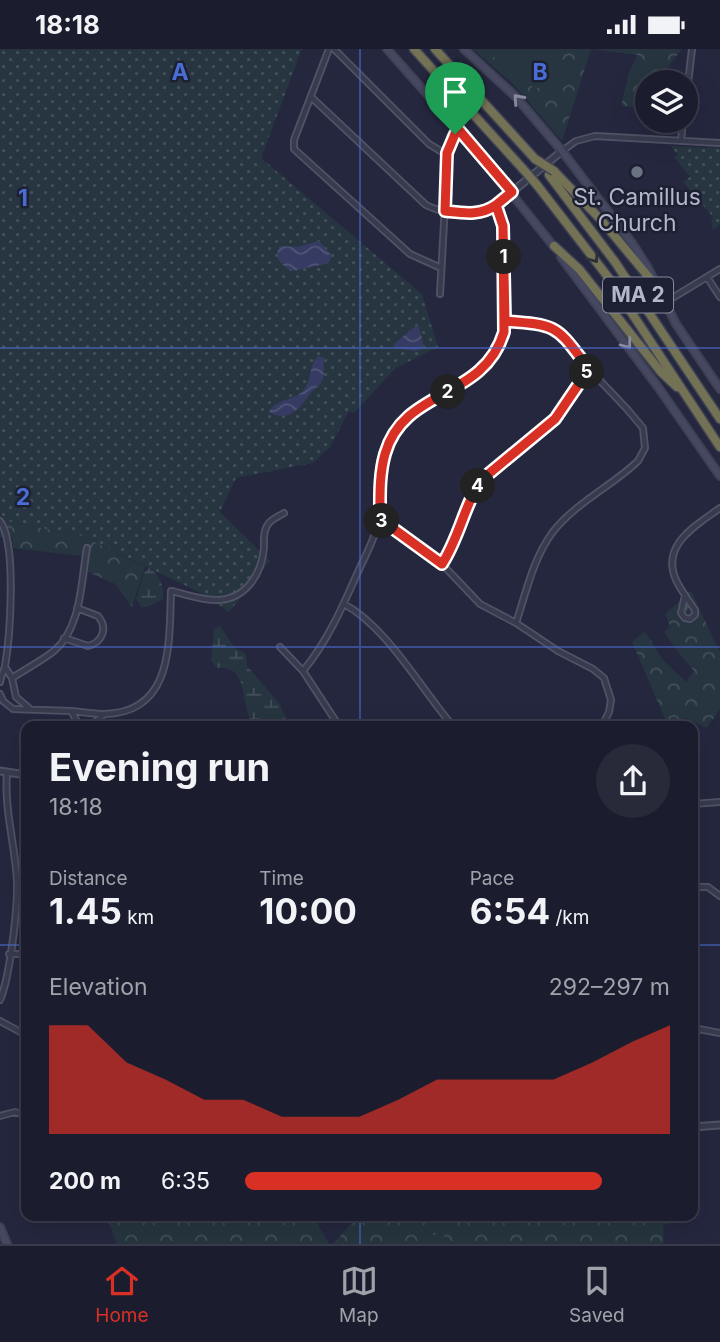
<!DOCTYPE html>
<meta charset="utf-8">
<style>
body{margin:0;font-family:Inter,sans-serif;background:#282a3a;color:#f1f3f6;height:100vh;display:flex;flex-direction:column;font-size:26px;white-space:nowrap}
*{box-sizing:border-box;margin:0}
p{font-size:23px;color:#a0a2aa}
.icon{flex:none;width:38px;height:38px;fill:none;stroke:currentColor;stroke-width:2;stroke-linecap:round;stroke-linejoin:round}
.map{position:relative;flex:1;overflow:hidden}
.sheet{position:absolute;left:21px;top:672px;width:677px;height:500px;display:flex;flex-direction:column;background:#1b1d2e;border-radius:14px;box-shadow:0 7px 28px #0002,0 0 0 2px #393b4a}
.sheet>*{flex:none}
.controls{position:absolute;left:635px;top:21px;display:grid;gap:14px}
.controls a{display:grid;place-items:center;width:63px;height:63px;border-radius:50%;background:#1b1d2e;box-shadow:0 7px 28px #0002,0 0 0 2px #393b4a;font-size:35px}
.pin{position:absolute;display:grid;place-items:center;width:60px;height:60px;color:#fff;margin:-72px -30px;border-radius:50% 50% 50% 0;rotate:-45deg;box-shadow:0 0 7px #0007}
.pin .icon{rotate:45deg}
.km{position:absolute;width:35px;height:35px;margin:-18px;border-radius:50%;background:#222;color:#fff;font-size:19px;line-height:35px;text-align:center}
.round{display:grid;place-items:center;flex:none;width:74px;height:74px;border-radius:37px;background:#282a3a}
.summary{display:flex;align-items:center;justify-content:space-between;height:119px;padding:0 28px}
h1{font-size:38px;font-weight:700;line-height:52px}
.figures{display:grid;grid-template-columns:repeat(3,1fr);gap:10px;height:119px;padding:7px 28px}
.figures div{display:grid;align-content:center}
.figures b{font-size:35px;font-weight:700}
.figures small{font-size:19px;font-weight:400}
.figures p{font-size:19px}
.chart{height:196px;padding:14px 28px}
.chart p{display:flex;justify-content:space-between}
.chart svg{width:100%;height:126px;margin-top:7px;fill:#d93025;opacity:.7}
ul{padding:0 28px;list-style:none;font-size:23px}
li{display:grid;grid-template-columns:112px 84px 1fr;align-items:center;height:52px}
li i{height:18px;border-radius:9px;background:#d93025}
.status{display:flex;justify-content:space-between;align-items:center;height:49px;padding:0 35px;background:#1b1d2e;direction:ltr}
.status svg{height:19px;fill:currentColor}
.tabs{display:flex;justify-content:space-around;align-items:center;height:98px;border-top:2px solid #393b4a;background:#1b1d2e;font-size:19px;color:#a0a2aa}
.tabs a{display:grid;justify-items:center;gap:4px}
.tabs .current{color:#d93025}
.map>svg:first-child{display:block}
</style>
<div class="status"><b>18:18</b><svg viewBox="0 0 49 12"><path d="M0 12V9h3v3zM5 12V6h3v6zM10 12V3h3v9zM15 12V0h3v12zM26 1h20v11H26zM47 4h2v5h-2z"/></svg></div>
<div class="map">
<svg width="720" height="1195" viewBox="0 0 720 1195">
<defs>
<pattern id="grass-dots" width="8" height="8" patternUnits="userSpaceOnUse" patternTransform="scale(1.75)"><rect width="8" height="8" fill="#26353f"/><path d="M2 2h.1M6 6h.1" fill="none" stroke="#435059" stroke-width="1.8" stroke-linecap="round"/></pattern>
<pattern id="forest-crowns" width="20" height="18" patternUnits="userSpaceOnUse" patternTransform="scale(1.75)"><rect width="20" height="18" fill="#26353f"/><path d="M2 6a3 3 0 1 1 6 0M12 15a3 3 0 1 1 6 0" fill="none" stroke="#435059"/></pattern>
<pattern id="wetland-marsh" width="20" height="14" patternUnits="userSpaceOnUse" patternTransform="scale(1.75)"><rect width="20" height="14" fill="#26353f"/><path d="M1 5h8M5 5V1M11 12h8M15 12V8" fill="none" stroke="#435059"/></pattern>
<pattern id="water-waves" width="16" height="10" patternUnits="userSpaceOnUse" patternTransform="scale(1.75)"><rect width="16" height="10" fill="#363b63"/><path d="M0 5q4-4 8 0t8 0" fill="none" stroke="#515578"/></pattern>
</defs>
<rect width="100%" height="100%" fill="#24273e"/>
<path fill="url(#grass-dots)" d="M0,0H302L261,109L422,245L438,298L396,319L354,364L349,362L330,398L313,414L236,429L220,463L270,512L229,563L207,547L82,487L6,472L0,465Z
M671,97L720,99V175L713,181L711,171L713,168L683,133L690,128L674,108L678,106Z"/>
<path fill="url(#forest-crowns)" d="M473,0H591L562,92L515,37Z
M592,0H682L663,24L660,33H648L647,59L621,57L629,23L638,6Z
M0,467L6,472L82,487L145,518L132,558L115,535L88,523L89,508L13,499L12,488H0Z
M691,542L720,603V659L707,679L685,669L676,677H668L632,593L645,582L662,610L686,633L694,622L678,603L664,583L670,577L665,565Z
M106,1167H313L329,1195H117Z
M358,1167H692L663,1176L664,1195H333Z"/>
<path fill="url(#wetland-marsh)" d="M149,519C160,524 164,538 163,550L147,558H141L136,550L144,524Z
M220,577L235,599L246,605L247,617L280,655L289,677H254C239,658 251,616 217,619L211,611L214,580Z
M427,1167H455L440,1195H433V1184Z"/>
<path fill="#26353f" d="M500,0H558L564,15L563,24L568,36C539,49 507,29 491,4Z"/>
<path fill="url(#water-waves)" d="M319,192L332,207L329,214L293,222C282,218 273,208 280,197L297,198Z
M417,276L420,281L424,299L416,302L393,299L395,294Z
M318,307L324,309C323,316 325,325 322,332C320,337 314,340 310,345C301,358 288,375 269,363C276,350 291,352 302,343C312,334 308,317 318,307Z"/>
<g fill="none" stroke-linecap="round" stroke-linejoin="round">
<defs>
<path id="minor" d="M329,0L294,91V100L410,205L441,219
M334,0L429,95L447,106
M311,48L426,156C442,164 471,169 488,161C497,157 504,149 511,143
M686,51L692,0
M681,92L683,72
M562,102L576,92L595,87L720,94
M707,228L720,248
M440,245L448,102L452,89L459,82
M674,248L720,220
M505,272L542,275L553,279L566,289L589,320L627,360L643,379L645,399L638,412C612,437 575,454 552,484C533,510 526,544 516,574
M380,470L442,515L480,555L516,574L558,602L593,620L604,629L611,651L609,663L602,677
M0,472C17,495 10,588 5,617C4,622 1,627 0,633
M442,515C459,489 464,458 480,432L555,370L589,320
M685,546L681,564L685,569L690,570L695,566V561C689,552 682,543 677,533C659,497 695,477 720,459
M344,555C387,578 421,640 453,677
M64,589L88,597C103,593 108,579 98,567L77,559
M280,598L303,622L339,677
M5,618L12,629L16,648L29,659
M303,622C327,593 342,559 357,525C365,507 375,490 379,471C385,447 378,422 388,398C392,387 399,375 408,367C439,336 493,337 504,282C507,267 505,250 504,234C504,208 507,181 496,156
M12,629C26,620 41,612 54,602C82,578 81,532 87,499
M0,645L3,652L13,660L71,662L80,677
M71,662C82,663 94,665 104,665C174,664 169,593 171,542C186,545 203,552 219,551C247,549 262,524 264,498C264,491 263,483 267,477C270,470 278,468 284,464
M91,677L103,666
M693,755L720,753
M17,833L26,831
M693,838H708L720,847
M9,905H26
M0,951C10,928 18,858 17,832C15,795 4,761 7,723
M0,972L26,986
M693,979L720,984
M0,1067L15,1063L26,1066"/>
<path id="tertiary" d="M512,143L562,102
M0,722L26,726
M693,1078L720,1076"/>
<path id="secondary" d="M387,0L479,104L555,199
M464,0L516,48L562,102L632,194L648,219L676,275L720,340
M561,208L658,338L720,427
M0,1178L7,1195"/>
<path id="motorway" d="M414,0L523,120
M435,0L535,110
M554,122L602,172L657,238
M549,126L615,213L720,370
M537,136L608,228L720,398
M554,197L579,220L661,323L677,338"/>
</defs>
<use href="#minor" stroke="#505366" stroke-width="8"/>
<use href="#tertiary" stroke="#505366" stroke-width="9"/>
<use href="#secondary" stroke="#3e4154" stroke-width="10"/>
<use href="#motorway" stroke="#404356" stroke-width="11"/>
<use href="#minor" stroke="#383b4e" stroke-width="4.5"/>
<use href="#tertiary" stroke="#383b4e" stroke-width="5"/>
<use href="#secondary" stroke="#464861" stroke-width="6"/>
<use href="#motorway" stroke="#747255" stroke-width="8"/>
<defs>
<path id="motorway-bridge" d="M535,110L554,122
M523,120L537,136"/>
</defs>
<use href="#motorway-bridge" stroke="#404356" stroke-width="11" stroke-linecap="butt"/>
<use href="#motorway-bridge" stroke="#747255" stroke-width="8"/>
</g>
<defs><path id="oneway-chevron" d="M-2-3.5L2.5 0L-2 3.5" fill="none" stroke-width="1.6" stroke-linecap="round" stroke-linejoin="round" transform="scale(1.75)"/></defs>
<g stroke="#888a9f">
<use href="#oneway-chevron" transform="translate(518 50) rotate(-132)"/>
<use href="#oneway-chevron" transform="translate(627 295) rotate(53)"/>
</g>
<use stroke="#2e303a" href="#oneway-chevron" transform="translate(594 209) rotate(54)"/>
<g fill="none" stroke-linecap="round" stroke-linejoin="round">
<defs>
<path id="route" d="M455,85L459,81L512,143L496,156L503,177L504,283C483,352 404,338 385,405C379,426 380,449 380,470L442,515C459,489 464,458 480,432L555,370L589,320C556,277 560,276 505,272L503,177L496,156C480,167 464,164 445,162L447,104L455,85"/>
</defs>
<use href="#route" stroke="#fff" stroke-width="14"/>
<use href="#route" stroke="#d93025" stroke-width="9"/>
</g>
<path fill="none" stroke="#4a6dd4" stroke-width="2" stroke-opacity="0.55" d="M360,0V677M0,299H720M0,598H720M0,896H26M693,896H720M360,1167V1195"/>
<circle fill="#6b7280" stroke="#1d2033" stroke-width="2.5" cx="637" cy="123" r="7"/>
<g text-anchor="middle" stroke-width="5" stroke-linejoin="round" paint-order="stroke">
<rect fill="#1d2033" stroke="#87899c" stroke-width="2" x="603" y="228.5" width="70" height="35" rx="5"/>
<g font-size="21" font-weight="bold" fill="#b4b6c9">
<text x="638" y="253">MA 2</text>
</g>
<g font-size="23" fill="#b4b6c9" stroke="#1d2033">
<text x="637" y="156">St. Camillus<tspan x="637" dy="26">Church</tspan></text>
</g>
</g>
<g font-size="23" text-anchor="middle" font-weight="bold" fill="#4a6dd4" stroke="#1d2033" stroke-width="5" stroke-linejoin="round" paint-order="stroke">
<text x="180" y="31">A</text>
<text x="540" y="31">B</text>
<text x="23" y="157">1</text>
<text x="23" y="456">2</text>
</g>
</svg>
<div class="controls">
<a><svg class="icon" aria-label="layers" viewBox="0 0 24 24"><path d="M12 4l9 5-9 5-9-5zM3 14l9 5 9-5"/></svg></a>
</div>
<div class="pin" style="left:455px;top:85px;background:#1e9e55"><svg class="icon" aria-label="arrive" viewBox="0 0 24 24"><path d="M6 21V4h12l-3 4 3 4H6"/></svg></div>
<b class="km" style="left:504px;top:208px">1</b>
<b class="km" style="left:448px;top:343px">2</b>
<b class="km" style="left:382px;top:472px">3</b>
<b class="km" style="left:478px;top:437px">4</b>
<b class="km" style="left:587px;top:323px">5</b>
<section class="sheet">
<div class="summary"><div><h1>Evening run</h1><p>18:18</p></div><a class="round"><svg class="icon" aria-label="share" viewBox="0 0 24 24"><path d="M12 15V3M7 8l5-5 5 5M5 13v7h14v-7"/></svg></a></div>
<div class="figures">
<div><p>Distance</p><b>1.45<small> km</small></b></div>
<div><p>Time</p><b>10:00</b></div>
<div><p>Pace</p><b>6:54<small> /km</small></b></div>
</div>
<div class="chart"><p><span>Elevation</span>292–297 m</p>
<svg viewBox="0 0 160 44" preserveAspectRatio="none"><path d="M0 44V6L10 6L20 19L30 25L40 32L50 32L60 38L70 38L80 38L90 32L100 25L110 25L120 25L130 25L140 19L150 12L160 6V44z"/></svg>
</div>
<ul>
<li><b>200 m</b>6:35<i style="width:84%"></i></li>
</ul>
</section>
</div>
<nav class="tabs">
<a class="current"><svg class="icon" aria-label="home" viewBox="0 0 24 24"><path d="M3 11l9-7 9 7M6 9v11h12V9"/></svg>Home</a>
<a><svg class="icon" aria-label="map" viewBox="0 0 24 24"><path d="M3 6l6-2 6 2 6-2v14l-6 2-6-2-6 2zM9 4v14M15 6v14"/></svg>Map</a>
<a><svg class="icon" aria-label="saved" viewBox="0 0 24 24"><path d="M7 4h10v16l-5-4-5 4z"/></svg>Saved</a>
</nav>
